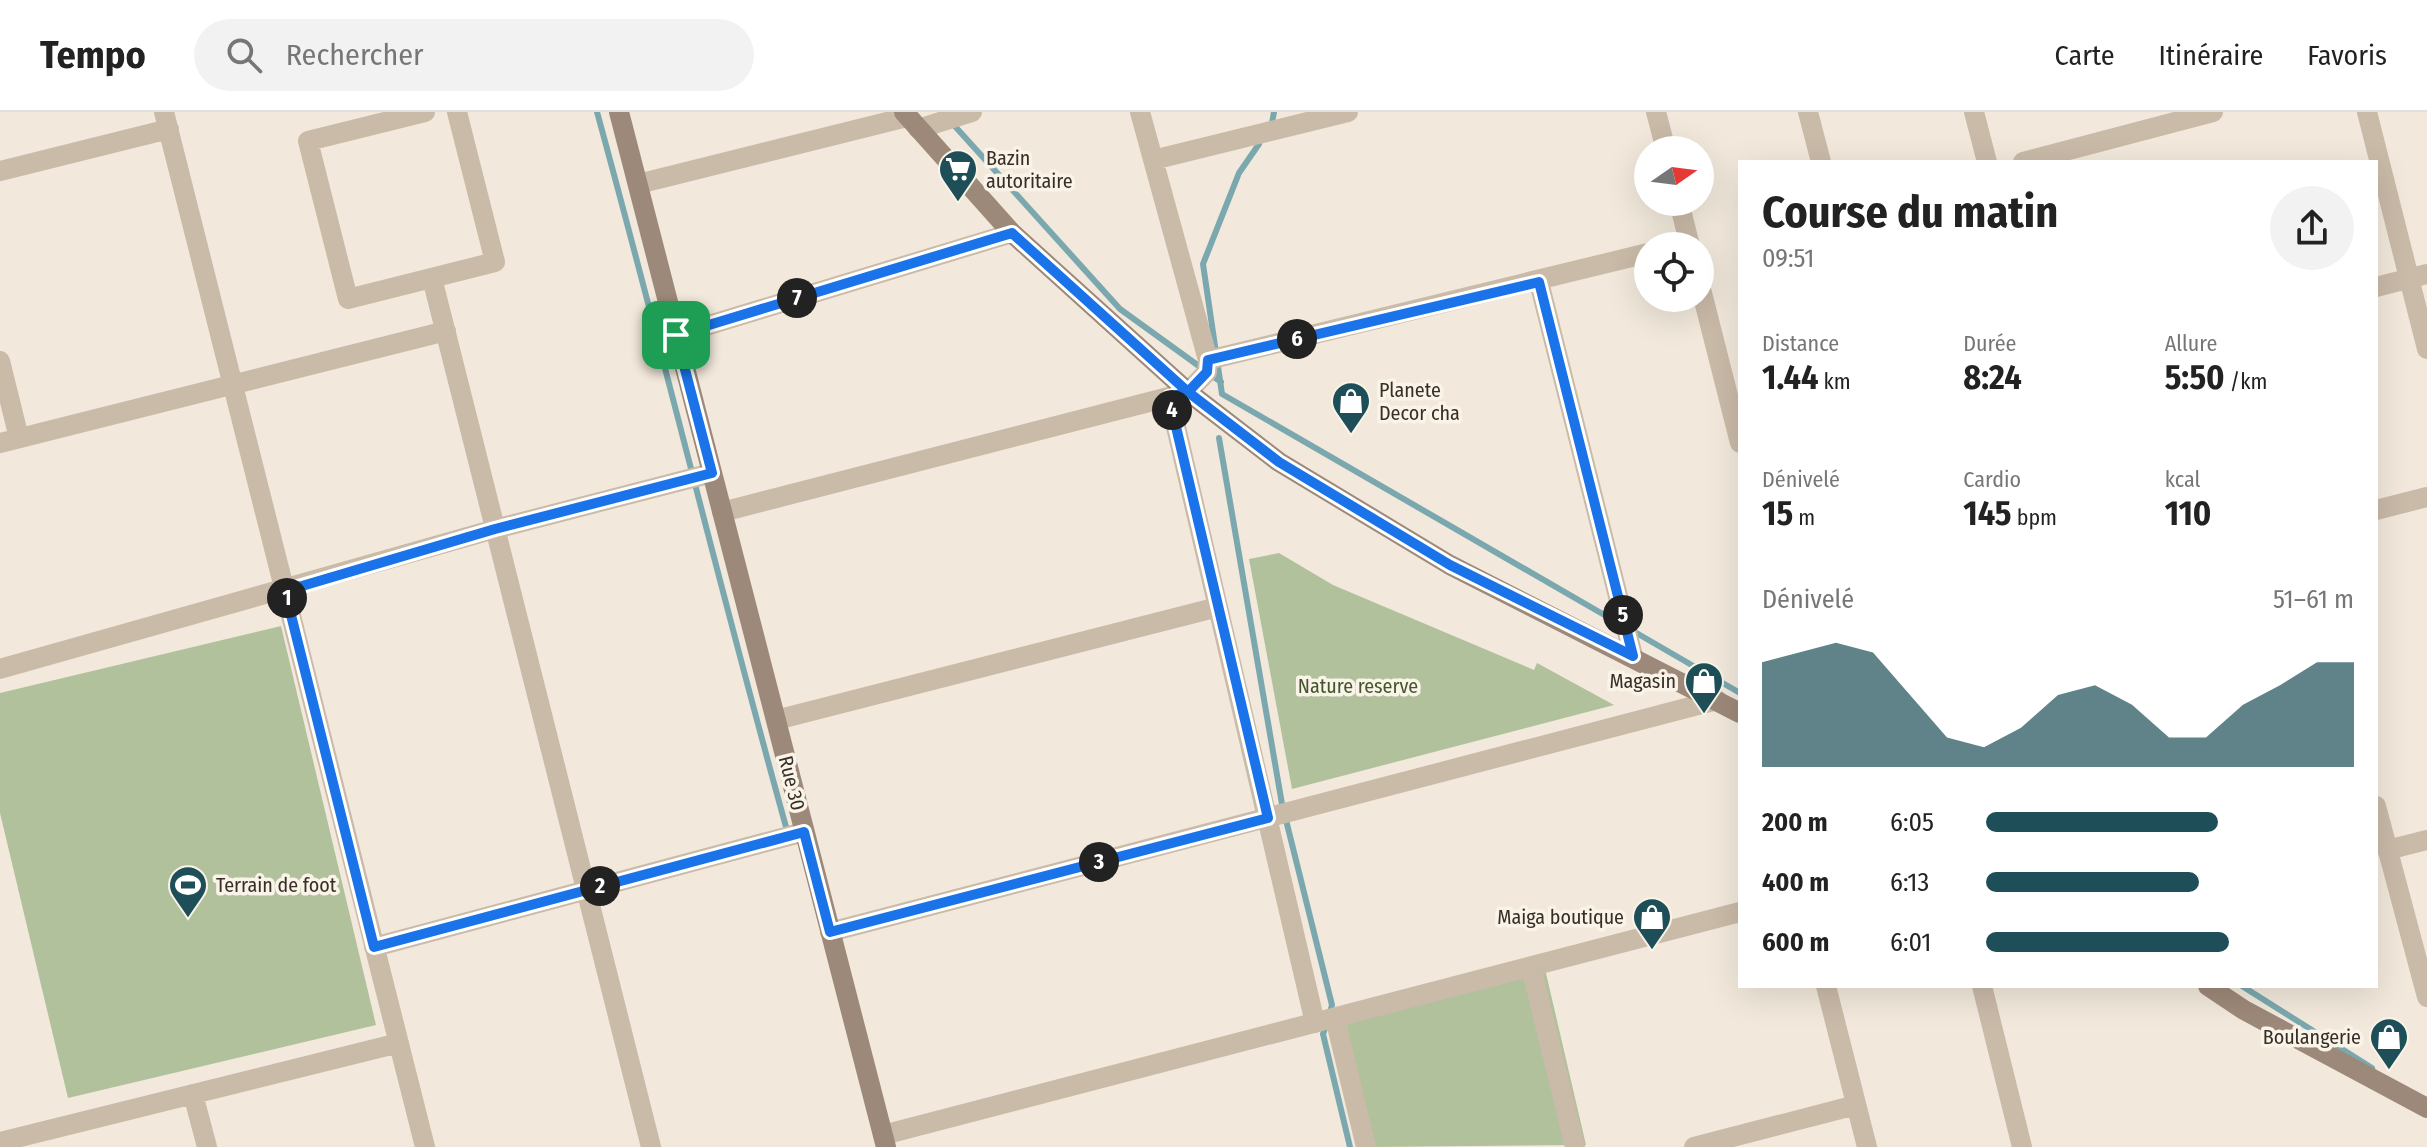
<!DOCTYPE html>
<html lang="fr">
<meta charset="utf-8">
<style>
body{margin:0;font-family:"Fira Sans Condensed",sans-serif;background:#f2f2f2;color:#222;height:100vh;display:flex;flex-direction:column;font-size:30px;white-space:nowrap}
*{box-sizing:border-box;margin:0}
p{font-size:26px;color:#767676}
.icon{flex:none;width:44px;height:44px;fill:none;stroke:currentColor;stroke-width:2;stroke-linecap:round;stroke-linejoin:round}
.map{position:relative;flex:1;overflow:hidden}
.panel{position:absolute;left:1738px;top:48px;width:640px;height:828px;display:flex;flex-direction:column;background:#fff;border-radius:0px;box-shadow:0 8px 32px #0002}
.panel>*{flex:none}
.needle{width:52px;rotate:76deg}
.buttons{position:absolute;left:1634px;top:24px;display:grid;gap:16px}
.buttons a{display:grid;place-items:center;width:80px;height:80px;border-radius:50%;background:#fff;box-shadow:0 8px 32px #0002;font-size:40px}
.pin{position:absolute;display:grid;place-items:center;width:68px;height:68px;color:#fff;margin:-34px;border-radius:16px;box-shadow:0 4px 12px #0006}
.km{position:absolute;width:40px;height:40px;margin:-20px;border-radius:50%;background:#222;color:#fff;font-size:22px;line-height:40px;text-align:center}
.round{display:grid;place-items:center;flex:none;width:84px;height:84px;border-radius:42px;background:#f2f2f2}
.overview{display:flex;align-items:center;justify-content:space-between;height:136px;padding:0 24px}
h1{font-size:44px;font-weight:700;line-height:60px}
.stats{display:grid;grid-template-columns:repeat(3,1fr);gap:12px;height:136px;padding:8px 24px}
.stats div{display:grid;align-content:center}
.stats b{font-size:34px;font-weight:700}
.stats small{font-size:22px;font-weight:400}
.stats p{font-size:22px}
.chart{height:224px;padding:16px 24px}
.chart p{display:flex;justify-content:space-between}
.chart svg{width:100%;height:144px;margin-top:8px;fill:#1e4f58;opacity:.7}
ul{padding:0 24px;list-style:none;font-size:26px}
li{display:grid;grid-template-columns:128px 96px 1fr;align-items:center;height:60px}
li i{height:20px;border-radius:10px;background:#1e4f58}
header{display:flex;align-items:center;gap:48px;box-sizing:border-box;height:112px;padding:0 40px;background:#fff;border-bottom:2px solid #e0e0e0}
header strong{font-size:38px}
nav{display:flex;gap:44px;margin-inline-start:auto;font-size:28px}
.search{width:560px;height:72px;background:#f2f2f2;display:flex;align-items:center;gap:20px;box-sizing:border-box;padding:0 28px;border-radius:44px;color:#767676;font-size:30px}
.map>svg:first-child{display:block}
</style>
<header>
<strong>Tempo</strong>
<div class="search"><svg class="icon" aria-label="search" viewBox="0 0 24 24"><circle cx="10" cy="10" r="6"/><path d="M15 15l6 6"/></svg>Rechercher</div>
<nav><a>Carte</a><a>Itinéraire</a><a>Favoris</a></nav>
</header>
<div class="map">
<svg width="2427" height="1035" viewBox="0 0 2427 1035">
<rect width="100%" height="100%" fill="#f2e9dc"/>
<path fill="#b1c19c" d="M1279,441L1333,473L1534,558L1537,551L1614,593L1292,677L1249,447Z
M281,514L376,913L68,986L0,701V581Z
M1545,857L1586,1033L1371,1035L1340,908Z"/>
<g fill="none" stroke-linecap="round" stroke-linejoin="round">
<path stroke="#7ba8af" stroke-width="6" d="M597,0C663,240 721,482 788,722
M952,11L1120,197L1221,270
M1272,11L1274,0
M1259,32L1239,61L1203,152L1222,282L1620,512
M1219,326L1282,692L1332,893L1329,903
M1633,519L1740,581
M2242,874L2372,956
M1326,914L1323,922L1350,1035"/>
<path stroke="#cabaa8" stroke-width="20" d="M164,0L425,1035
M425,0L308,29L348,187L495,150L457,0
M1656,0L1666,38
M1808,0L1821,50
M1974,0L1987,50
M2367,0L2427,237
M918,17L972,0
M1153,48L1348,0
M2023,50L2213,0
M0,59L169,17
M638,72L907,5
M1679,90L1690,134
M432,166L651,1035
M1539,170L1633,544
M1700,173L1740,331
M2376,175L2427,162
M676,223L1012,121
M1208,248L1648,141
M0,249L19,326
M1169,285L1315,911
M0,331L446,219
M2376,398L2427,385
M722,400L1188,280L1207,260L1208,248L1140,0
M0,557L495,417L712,361
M776,608L1218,495
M2376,694L2427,885
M2387,738L2427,728
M830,820L1717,588
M374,835L804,720
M1531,855L1575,1035
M1826,874L1867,1035
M1982,874L2022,1035
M1335,906L1366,1035
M193,982L207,1035
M883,1023L1740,800
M0,1030L399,931
M1694,1035L1856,993"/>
<path stroke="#9d8979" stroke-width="20" d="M619,0L886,1035
M904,0L1012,121L1188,280L1279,350L1450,453L1740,601
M2208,874L2244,898L2427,996"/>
</g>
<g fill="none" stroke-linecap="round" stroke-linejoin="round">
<defs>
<path id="route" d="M676,223L712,361L495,417L285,479L374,835L804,720L830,820L1268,706L1169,285L1188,280L1279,350L1450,453L1633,544L1539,170L1208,248L1207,260L1188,280L1012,121L676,223"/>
</defs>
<use href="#route" stroke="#fff" stroke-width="16"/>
<use href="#route" stroke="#1a73e8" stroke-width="10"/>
</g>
<defs>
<symbol id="supermarket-pin" viewBox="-11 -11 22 30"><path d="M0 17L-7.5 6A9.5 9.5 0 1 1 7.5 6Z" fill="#1e4f58" stroke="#f9f3e8"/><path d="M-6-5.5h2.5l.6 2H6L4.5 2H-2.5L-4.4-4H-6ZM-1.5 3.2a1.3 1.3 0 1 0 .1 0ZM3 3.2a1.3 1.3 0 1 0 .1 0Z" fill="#fff"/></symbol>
<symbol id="shop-pin" viewBox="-11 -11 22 30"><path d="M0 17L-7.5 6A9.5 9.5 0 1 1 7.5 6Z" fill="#1e4f58" stroke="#f9f3e8"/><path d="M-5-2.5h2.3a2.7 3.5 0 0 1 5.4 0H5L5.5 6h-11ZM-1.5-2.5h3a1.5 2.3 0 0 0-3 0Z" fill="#fff"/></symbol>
<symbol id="stadium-pin" viewBox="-11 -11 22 30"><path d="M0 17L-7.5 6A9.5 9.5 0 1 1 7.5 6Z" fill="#1e4f58" stroke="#f9f3e8"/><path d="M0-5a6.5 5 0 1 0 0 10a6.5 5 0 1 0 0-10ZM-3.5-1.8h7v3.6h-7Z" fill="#fff"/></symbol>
</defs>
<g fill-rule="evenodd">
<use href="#supermarket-pin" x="936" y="35" width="44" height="60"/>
<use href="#shop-pin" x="1329" y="267" width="44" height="60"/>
<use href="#shop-pin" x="1682" y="547" width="44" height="60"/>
<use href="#stadium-pin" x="166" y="751" width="44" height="60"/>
<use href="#shop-pin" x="1630" y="783" width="44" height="60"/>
<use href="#shop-pin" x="2367" y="903" width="44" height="60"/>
</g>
<g text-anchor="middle" stroke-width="7" stroke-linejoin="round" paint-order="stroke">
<g font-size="20" fill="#372e28" stroke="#f9f3e8" text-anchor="start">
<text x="986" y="53">Bazin<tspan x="986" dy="23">autoritaire</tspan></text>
<text x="1379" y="285">Planete<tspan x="1379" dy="23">Decor cha</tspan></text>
<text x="1676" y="576" text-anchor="end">Magasin</text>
<text x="216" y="780">Terrain de foot</text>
<text x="1624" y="812" text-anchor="end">Maiga boutique</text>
<text x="2361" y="932" text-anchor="end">Boulangerie</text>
</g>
<g font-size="20" fill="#42552c" stroke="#f9f3e8">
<text x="1358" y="581">Nature reserve</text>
</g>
<g font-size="20" fill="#372e28" stroke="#f9f3e8">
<text transform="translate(792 671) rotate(76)" y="7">Rue 30</text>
</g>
</g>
</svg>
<div class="buttons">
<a><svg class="needle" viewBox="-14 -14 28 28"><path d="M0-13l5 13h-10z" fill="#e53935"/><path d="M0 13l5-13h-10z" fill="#767676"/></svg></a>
<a><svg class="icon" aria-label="locate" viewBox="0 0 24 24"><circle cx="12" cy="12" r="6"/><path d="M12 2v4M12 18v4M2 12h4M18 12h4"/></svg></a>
</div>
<div class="pin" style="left:676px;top:223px;background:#1e9e55"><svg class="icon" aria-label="arrive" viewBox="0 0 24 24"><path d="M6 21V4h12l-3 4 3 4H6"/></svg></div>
<b class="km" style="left:287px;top:486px">1</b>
<b class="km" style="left:600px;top:774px">2</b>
<b class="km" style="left:1099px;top:750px">3</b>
<b class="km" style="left:1172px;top:298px">4</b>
<b class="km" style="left:1623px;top:503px">5</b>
<b class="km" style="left:1297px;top:227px">6</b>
<b class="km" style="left:797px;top:186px">7</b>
<section class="panel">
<div class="overview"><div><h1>Course du matin</h1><p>09:51</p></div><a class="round"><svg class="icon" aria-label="share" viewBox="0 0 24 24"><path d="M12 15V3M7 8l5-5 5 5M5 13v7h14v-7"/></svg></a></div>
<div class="stats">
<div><p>Distance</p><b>1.44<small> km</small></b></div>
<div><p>Durée</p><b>8:24</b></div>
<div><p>Allure</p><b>5:50<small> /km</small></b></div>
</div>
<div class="stats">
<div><p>Dénivelé</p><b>15<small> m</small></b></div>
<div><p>Cardio</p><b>145<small> bpm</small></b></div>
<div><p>kcal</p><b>110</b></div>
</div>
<div class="chart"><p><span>Dénivelé</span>51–61 m</p>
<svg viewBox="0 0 160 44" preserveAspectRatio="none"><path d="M0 44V12L10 9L20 6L30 9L40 22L50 35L60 38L70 32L80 22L90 19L100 25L110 35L120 35L130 25L140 19L150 12L160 12V44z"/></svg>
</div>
<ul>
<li><b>200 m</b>6:05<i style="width:63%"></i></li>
<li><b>400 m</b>6:13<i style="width:58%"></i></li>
<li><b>600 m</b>6:01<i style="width:66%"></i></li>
</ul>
</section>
</div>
